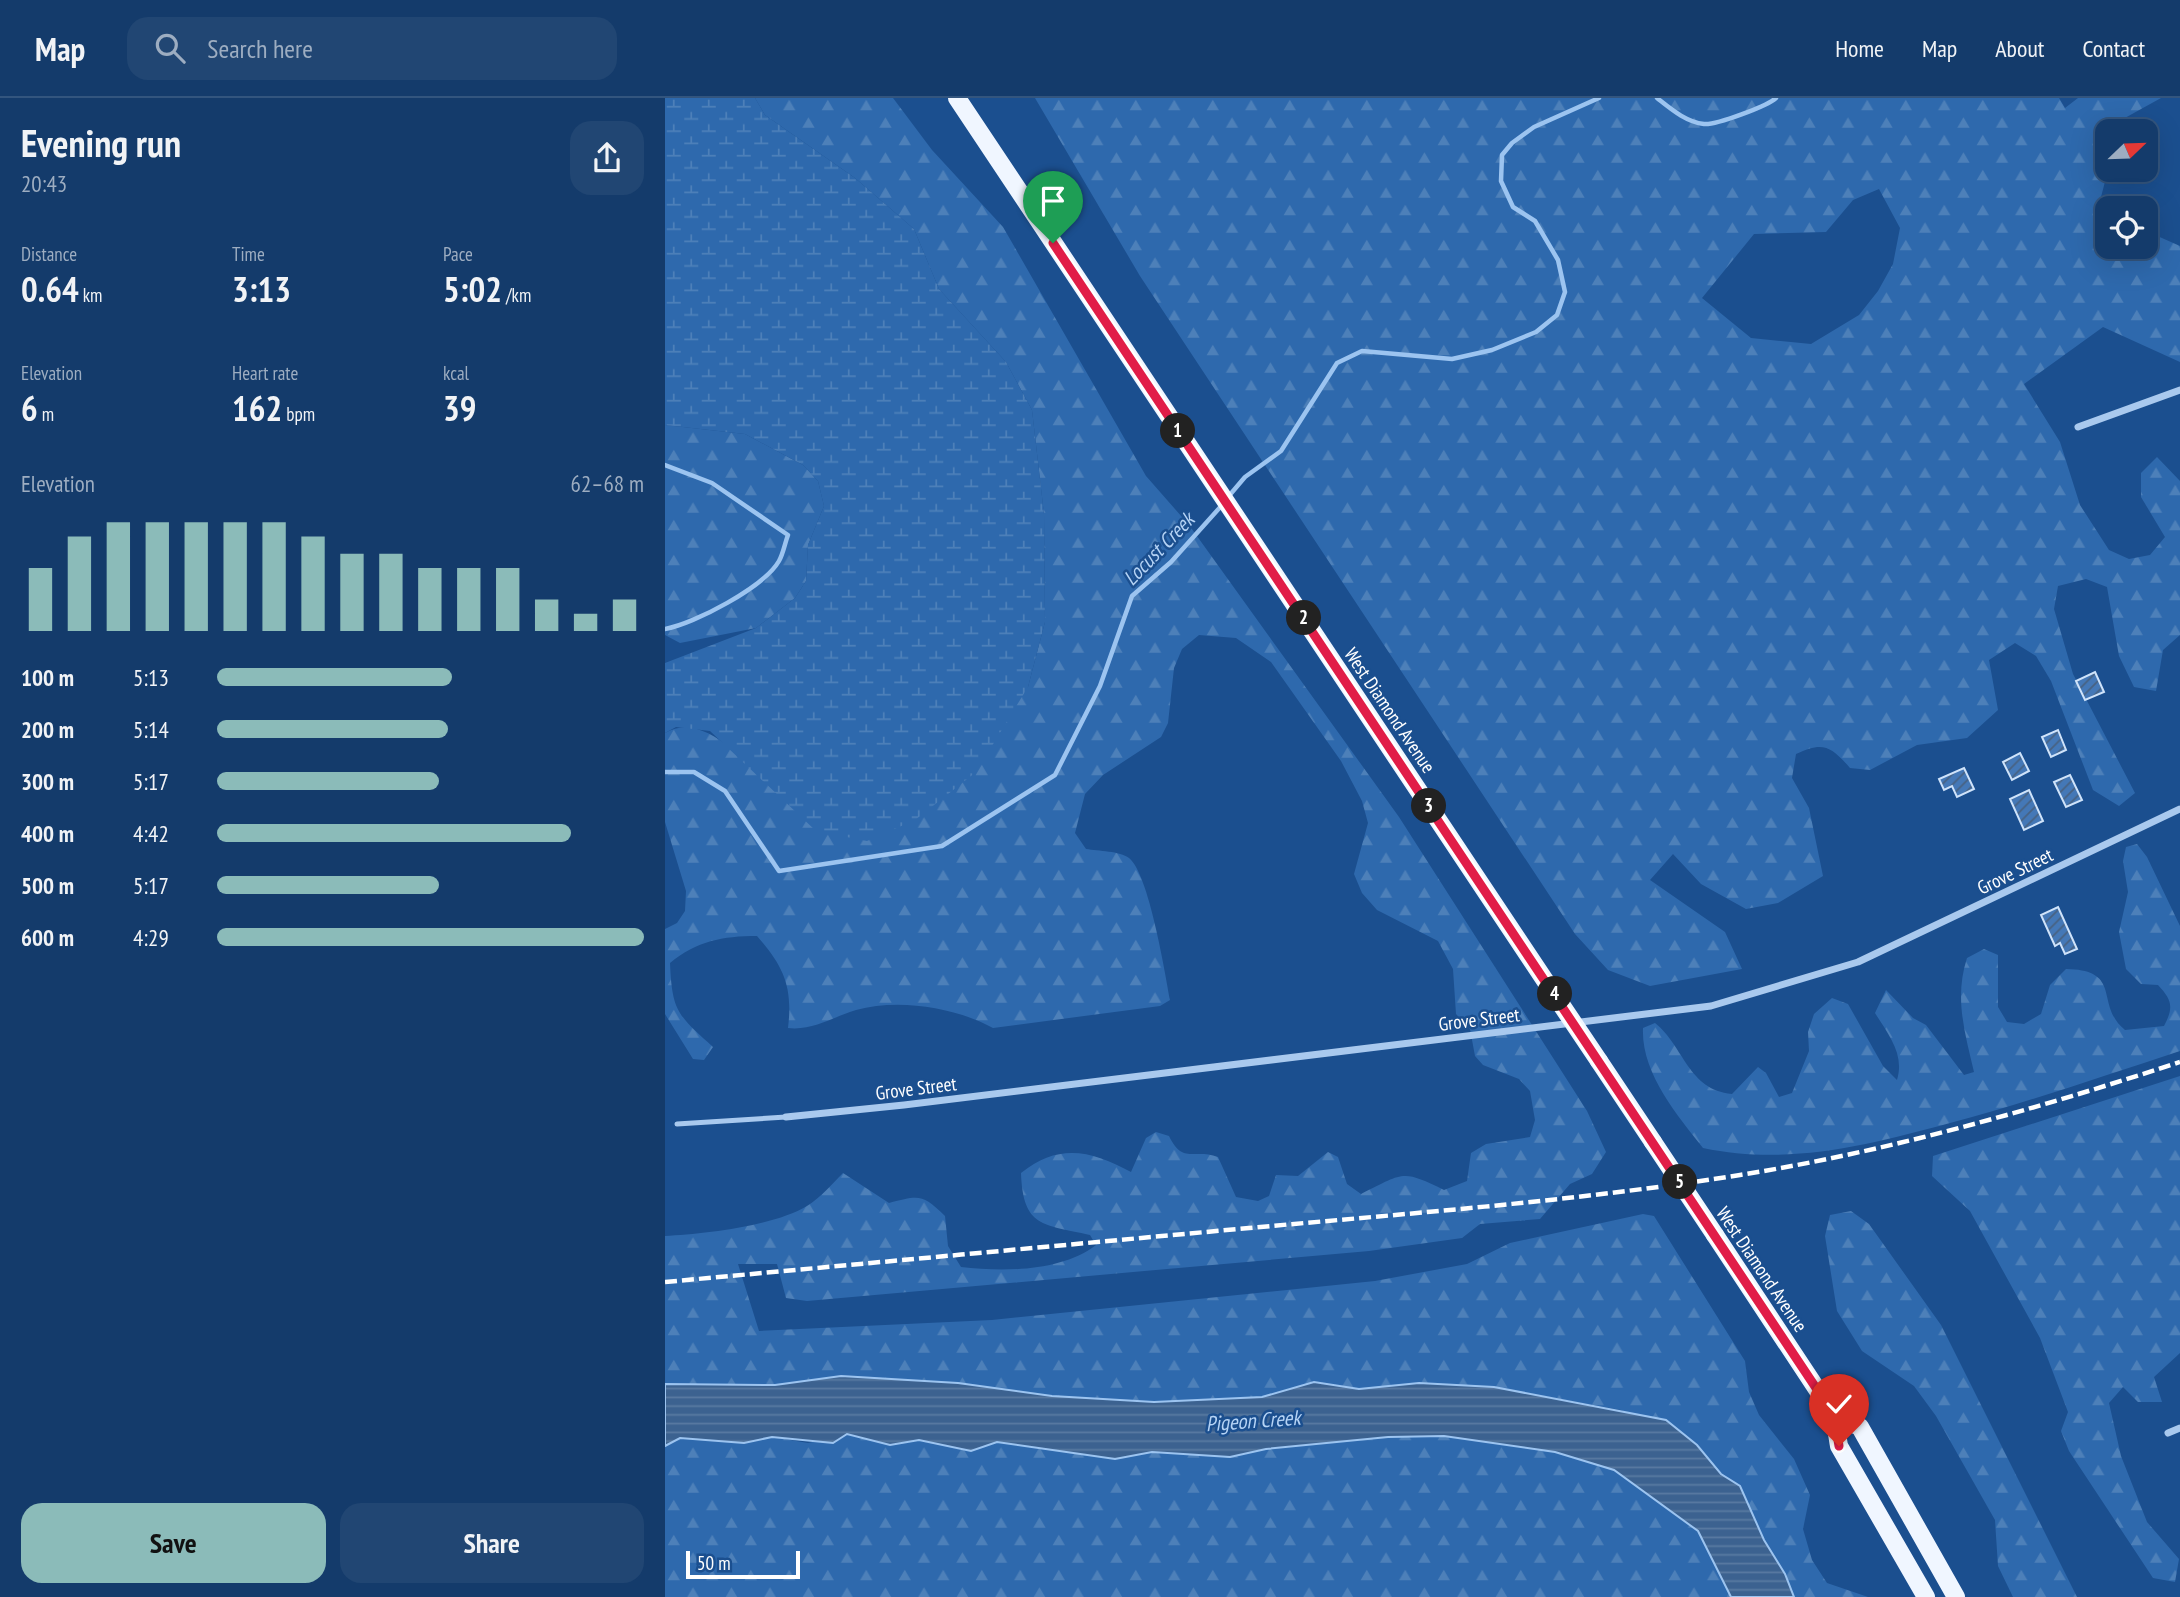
<!DOCTYPE html>
<meta charset="utf-8">
<style>
body{margin:0;font-family:"PT Sans Narrow",sans-serif;background:#214673;color:#f1f3f6;height:100vh;display:flex;flex-direction:column;font-size:26px;white-space:nowrap}
*{box-sizing:border-box;margin:0}
p{font-size:23px;color:#9dadc1}
.icon{flex:none;width:38px;height:38px;fill:none;stroke:currentColor;stroke-width:2;stroke-linecap:round;stroke-linejoin:round}
.map{position:relative;flex:1;overflow:hidden}
.panel{display:flex;flex-direction:column;background:#143b6b;width:665px}
.panel>*{flex:none}
.needle{width:46px;rotate:67deg}
.tools{position:absolute;left:1430px;top:21px;display:grid;gap:14px}
.tools a{display:grid;place-items:center;width:63px;height:63px;border-radius:14px;background:#143b6b;box-shadow:0 7px 28px #0002,0 0 0 2px #33557e;font-size:35px}
.scale{position:absolute;left:21px;bottom:18px;width:114px;box-sizing:border-box;padding-left:7px;border:4px solid #fff;border-top:0;font-size:19px;line-height:24px;white-space:nowrap;color:#fff;-webkit-text-stroke:5px #1b4f8f;paint-order:stroke}
.pin{position:absolute;display:grid;place-items:center;width:60px;height:60px;color:#fff;margin:-72px -30px;border-radius:50% 50% 50% 0;rotate:-45deg;box-shadow:0 0 7px #0007}
.pin .icon{rotate:45deg}
.km{position:absolute;width:35px;height:35px;margin:-18px;border-radius:50%;background:#222;color:#fff;font-size:19px;line-height:35px;text-align:center}
.round{display:grid;place-items:center;flex:none;width:74px;height:74px;border-radius:21px;background:#214673}
.overview{display:flex;align-items:center;justify-content:space-between;height:119px;padding:0 21px}
h1{font-size:38px;font-weight:600;line-height:52px}
.metrics{display:grid;grid-template-columns:repeat(3,1fr);gap:10px;height:119px;padding:7px 21px}
.metrics div{display:grid;align-content:center}
.metrics b{font-size:35px;font-weight:600}
.metrics small{font-size:19px;font-weight:400}
.metrics p{font-size:19px}
.chart{height:196px;padding:14px 21px}
.chart p{display:flex;justify-content:space-between}
.chart svg{width:100%;height:126px;margin-top:7px;stroke:#8bbbb9;stroke-width:6}
.cta{display:flex;gap:14px;margin-top:auto;padding:14px 21px}
.cta a{flex:1;height:80px;border-radius:21px;background:#8bbbb9;color:#111;font-size:28px;font-weight:600;line-height:80px;text-align:center}
.cta a+a{background:#214673;color:#f1f3f6}
ul{padding:0 21px;list-style:none;font-size:23px}
li{display:grid;grid-template-columns:112px 84px 1fr;align-items:center;height:52px}
li i{height:18px;border-radius:9px;background:#8bbbb9}
header{display:flex;align-items:center;gap:42px;box-sizing:border-box;height:98px;padding:0 35px;background:#143b6b;border-bottom:2px solid #33557e}
header strong{font-size:33px}
nav{display:flex;gap:38px;margin-inline-start:auto;font-size:24px}
.search{width:490px;height:63px;background:#214673;display:flex;align-items:center;gap:18px;box-sizing:border-box;padding:0 24px;border-radius:21px;color:#9dadc1;font-size:26px}
main{display:flex;flex:1;min-height:0}
.map>svg:first-child{display:block}
</style>
<header>
<strong>Map</strong>
<div class="search"><svg class="icon" aria-label="search" viewBox="0 0 24 24"><circle cx="10" cy="10" r="6"/><path d="M15 15l6 6"/></svg>Search here</div>
<nav><a>Home</a><a>Map</a><a>About</a><a>Contact</a></nav>
</header>
<main>
<section class="panel">
<div class="overview"><div><h1>Evening run</h1><p>20:43</p></div><a class="round"><svg class="icon" aria-label="share" viewBox="0 0 24 24"><path d="M12 15V3M7 8l5-5 5 5M5 13v7h14v-7"/></svg></a></div>
<div class="metrics">
<div><p>Distance</p><b>0.64<small> km</small></b></div>
<div><p>Time</p><b>3:13</b></div>
<div><p>Pace</p><b>5:02<small> /km</small></b></div>
</div>
<div class="metrics">
<div><p>Elevation</p><b>6<small> m</small></b></div>
<div><p>Heart rate</p><b>162<small> bpm</small></b></div>
<div><p>kcal</p><b>39</b></div>
</div>
<div class="chart"><p><span>Elevation</span>62–68 m</p>
<svg viewBox="0 0 160 44" preserveAspectRatio="none"><path d="M5 44V22M15 44V11M25 44V6M35 44V6M45 44V6M55 44V6M65 44V6M75 44V11M85 44V17M95 44V17M105 44V22M115 44V22M125 44V22M135 44V33M145 44V38M155 44V33"/></svg>
</div>
<ul>
<li><b>100 m</b>5:13<i style="width:55%"></i></li>
<li><b>200 m</b>5:14<i style="width:54%"></i></li>
<li><b>300 m</b>5:17<i style="width:52%"></i></li>
<li><b>400 m</b>4:42<i style="width:83%"></i></li>
<li><b>500 m</b>5:17<i style="width:52%"></i></li>
<li><b>600 m</b>4:29<i style="width:100%"></i></li>
</ul>
<div class="cta"><a>Save</a><a>Share</a></div>
</section>
<div class="map">
<svg width="1515" height="1499" viewBox="0 0 1515 1499">
<defs>
<pattern id="forest-firs" width="22" height="20" patternUnits="userSpaceOnUse" patternTransform="scale(1.75)"><rect width="22" height="20" fill="#2e69ad"/><path d="M5 1l3.5 6h-7zM16 11l3.5 6h-7z" fill="#4d80b9"/></pattern>
<pattern id="wetland-marsh" width="20" height="14" patternUnits="userSpaceOnUse" patternTransform="scale(1.75)"><rect width="20" height="14" fill="#2e69ad"/><path d="M1 5h8M5 5V1M11 12h8M15 12V8" fill="none" stroke="#4d80b9"/></pattern>
<pattern id="water-rules" width="6" height="5" patternUnits="userSpaceOnUse" patternTransform="scale(1.75)"><rect width="6" height="5" fill="#3c6290"/><path d="M0 2.5h6" fill="none" stroke="#597aa1"/></pattern>
<pattern id="building-hatch" width="6" height="6" patternUnits="userSpaceOnUse" patternTransform="scale(1.75)"><rect width="6" height="6" fill="#4478b7"/><path d="M-1 1l2-2M0 6l6-6M5 7l2-2" fill="none" stroke="#486282"/></pattern>
</defs>
<rect width="100%" height="100%" fill="#1b4f8f"/>
<path fill="url(#forest-firs)" fill-rule="evenodd" d="M90,0H228L267,52L338,129L481,378L524,427L734,719L922,1013L941,1054L927,1076L905,1086L875,1121L815,1126L797,1140L704,1153L142,1203L121,1200L112,1166H73L94,1233L327,1222L710,1183L802,1166L845,1145L978,1116L989,1118L1080,1263L1084,1294L1094,1317L1129,1361L1145,1397L1138,1431L1147,1462L1162,1485L1203,1499H1129L1120,1476L1099,1442L1075,1388L1056,1376L1032,1347L956,1312L829,1289L754,1285L694,1291L649,1284L597,1299L489,1304L387,1298L293,1285L176,1278L110,1287L0,1286V1138C39,1136 109,1128 142,1108C155,1100 167,1086 178,1075L224,1105C255,1097 257,1096 280,1118L283,1148L296,1169C337,1174 396,1174 431,1147L425,1137C378,1126 358,1130 356,1075C393,1045 426,1052 466,1074L481,1040L491,1034L504,1038C518,1067 529,1050 553,1059L571,1099L593,1103L604,1098L611,1077L633,1078L663,1054L673,1059L682,1086L696,1096C739,1075 736,1071 779,1092L802,1083L806,1055L821,1046L865,1039L870,1022L865,993L854,981L818,967L810,958L805,931L791,916L788,871L773,843L712,812L697,795L689,776L703,725L697,703L676,663L606,564L571,540L534,537L517,551L509,570L503,625L496,639L438,677L420,696L410,735L421,751C433,753 455,753 464,760C484,776 500,875 505,902L495,908L328,930C290,909 233,900 191,912C168,919 147,933 123,930C128,889 119,869 92,838C57,838 32,843 5,865C7,914 13,917 48,949L39,962L28,961L0,916V831L12,825L20,813L21,793L0,724V635C22,622 46,634 64,649L363,589L380,524L379,416L367,312L341,264L274,191L249,131L190,80L100,17Z
M370,0H1394L1400,10L1413,0H1496L1458,21L1454,33H1442L1443,72L1436,99L1445,110H1442V149H1480L1481,133L1515,148V264L1438,229L1359,286L1395,344L1415,407L1444,452L1464,461L1485,457L1500,439L1476,399V375L1492,359L1515,383V537L1498,552L1491,593L1469,589L1454,558L1442,489L1421,481L1393,488L1389,511L1408,576L1470,695L1454,708L1428,692L1386,583L1371,558L1350,545L1324,562L1333,612L1302,640L1252,647L1205,672L1185,670C1166,648 1158,643 1131,656L1127,680L1144,710L1158,778L1113,805L1081,811L1036,786L1008,756L985,782L1060,834L1077,871L985,888L943,872L910,836L475,178ZM1214,91L1235,130L1228,166L1213,193L1194,217L1146,246L1086,240L1037,200L1089,136L1161,134L1188,102Z
M0,327L80,336L138,367L153,383L159,408L143,447L141,483L130,500L91,530L15,545L0,537Z
M1472,746L1482,759L1515,828V953C1439,978 1363,1004 1285,1025C1203,1047 1124,1068 1038,1050C1012,1017 976,975 978,930L990,925C1019,948 1023,992 1067,996L1093,969L1101,975L1114,999L1127,995L1144,953L1143,934L1149,916L1167,900L1183,906L1218,968L1232,982C1240,956 1223,936 1210,915L1221,892L1248,920L1261,927L1299,977L1309,974C1300,935 1289,900 1302,860L1319,851L1333,857V909L1342,924L1359,926L1376,916L1385,887L1401,871C1459,872 1429,907 1460,932L1499,928C1509,909 1507,902 1493,887L1476,886L1461,871L1454,834L1463,794L1458,763L1461,749Z
M1515,978V1255L1489,1279L1497,1304H1473L1458,1289L1444,1305L1456,1358L1482,1424L1514,1461L1510,1484L1488,1480L1404,1353L1396,1333L1403,1314L1375,1240L1305,1113L1267,1078L1268,1058Z
M1186,1113L1204,1126L1276,1227L1412,1499H1348L1333,1468L1330,1422L1271,1318L1249,1288L1197,1253L1172,1213L1160,1138L1165,1117Z
M182,1336L225,1347L254,1342L306,1353L332,1344L450,1361L487,1354L565,1359L601,1351L723,1339L779,1338L890,1354L949,1372L1033,1433L1066,1499H0V1348L15,1340L79,1345L107,1339L143,1345Z"/>
<path fill="url(#wetland-marsh)" d="M0,0H90L100,17L190,80L249,131L274,191L341,264L367,312L379,416L380,524L363,589L311,674L250,722L202,743L151,733L45,633L11,629L0,635V565L91,530L130,500L141,483L143,447L159,408L153,383L138,367L80,336L0,327Z"/>
<path fill="url(#water-rules)" stroke="#9cc4f0" stroke-width="2" d="M176,1278L293,1285L387,1298L489,1304L597,1299L649,1284L694,1291L754,1285L829,1289L1001,1322L1032,1347L1056,1376L1075,1388L1099,1442L1120,1476L1129,1499H1066L1033,1433L949,1372L890,1354L779,1338L723,1339L601,1351L565,1359L487,1354L450,1361L332,1344L306,1353L254,1342L225,1347L182,1336L168,1345L107,1339L79,1345L15,1340L0,1348V1286L110,1287Z"/>
<g fill="none" stroke-linecap="round" stroke-linejoin="round">
<path stroke="#9cc4f0" stroke-width="4.5" d="M992,0C1006,11 1021,24 1039,26C1052,27 1102,8 1111,0
M0,367L47,385L123,437C120,445 118,456 114,463C99,489 29,526 0,531
M563,399L580,379L616,353L672,265L697,253L787,261L827,252L871,234L892,217L900,194L893,162L870,123L848,109L836,83L837,57L847,45L869,29L934,0
M0,674H29L60,693L114,773L277,748L390,677L435,588L467,498L506,464L558,406"/>
</g>
<path fill="url(#building-hatch)" stroke="#cfe3fa" stroke-width="2" d="M1430,574L1439,594L1420,602L1411,583Z
M1393,632L1401,652L1386,659L1377,639Z
M1355,655L1364,673L1347,682L1338,664Z
M1299,670L1309,691L1292,699L1287,688L1279,692L1274,681Z
M1405,677L1417,702L1401,709L1389,684Z
M1364,692L1378,723L1359,732L1345,701Z
M1393,809L1412,851L1400,856L1395,845L1390,848L1376,817Z"/>
<g fill="none" stroke-linecap="round" stroke-linejoin="round">
<path stroke="#a9c9ee" stroke-width="5" d="M12,1026L121,1019"/>
<path stroke="#a9c9ee" stroke-width="7" d="M1413,329L1515,292
M121,1019L239,1007L1046,908L1193,864L1515,711
M1503,1335L1515,1330"/>
<path stroke="#f0f6ff" stroke-width="18" d="M292,0L887,893
M934,963L988,1044
M1050,1137L1169,1317L1174,1348L1261,1499
M1169,1317L1195,1329L1291,1499"/>
<path stroke="#fff" stroke-width="4.5" stroke-dasharray="12 5" stroke-linecap="butt" d="M0,1184C195,1166 389,1148 584,1130C748,1115 912,1103 1075,1077C1225,1053 1371,1011 1515,964"/>
<path stroke="#f0f6ff" stroke-width="18" d="M887,893L934,963
M988,1044L1050,1137"/>
</g>
<g fill="none" stroke-linecap="round" stroke-linejoin="round">
<defs>
<path id="route" d="M388,145L1169,1317L1174,1348"/>
</defs>
<use href="#route" stroke="#fff" stroke-width="14"/>
<use href="#route" stroke="#e11d48" stroke-width="9"/>
</g>
<g text-anchor="middle" stroke-width="5" stroke-linejoin="round" paint-order="stroke">
<g font-size="19" fill="#fff" stroke="#1b4f8f">
<text transform="translate(725 612) rotate(56)" y="7">West Diamond Avenue</text>
<text transform="translate(1350 773) rotate(-26)" y="7">Grove Street</text>
<text transform="translate(814 921) rotate(-7)" y="7">Grove Street</text>
<text transform="translate(251 990) rotate(-7)" y="7">Grove Street</text>
<text transform="translate(1097 1171) rotate(56)" y="7">West Diamond Avenue</text>
</g>
<g font-size="21" font-style="italic" fill="#b5d3f5" stroke="#1b4f8f">
<text transform="translate(494 451) rotate(-46)" y="7">Locust Creek</text>
<text transform="translate(588 1323) rotate(-4)" y="7">Pigeon Creek</text>
</g>
</g>
</svg>
<div class="tools">
<a><svg class="needle" viewBox="-14 -14 28 28"><path d="M0-13l5 13h-10z" fill="#e53935"/><path d="M0 13l5-13h-10z" fill="#9dadc1"/></svg></a>
<a><svg class="icon" aria-label="locate" viewBox="0 0 24 24"><circle cx="12" cy="12" r="6"/><path d="M12 2v4M12 18v4M2 12h4M18 12h4"/></svg></a>
</div>
<div class="scale">50 m</div>
<div class="pin" style="left:388px;top:145px;background:#1e9e55"><svg class="icon" aria-label="arrive" viewBox="0 0 24 24"><path d="M6 21V4h12l-3 4 3 4H6"/></svg></div>
<div class="pin" style="left:1174px;top:1348px;background:#d93025"><svg class="icon" aria-label="check" viewBox="0 0 24 24"><path d="M5 12l5 5 9-10"/></svg></div>
<b class="km" style="left:513px;top:333px">1</b>
<b class="km" style="left:639px;top:520px">2</b>
<b class="km" style="left:764px;top:708px">3</b>
<b class="km" style="left:890px;top:896px">4</b>
<b class="km" style="left:1015px;top:1084px">5</b>
</div>
</main>
